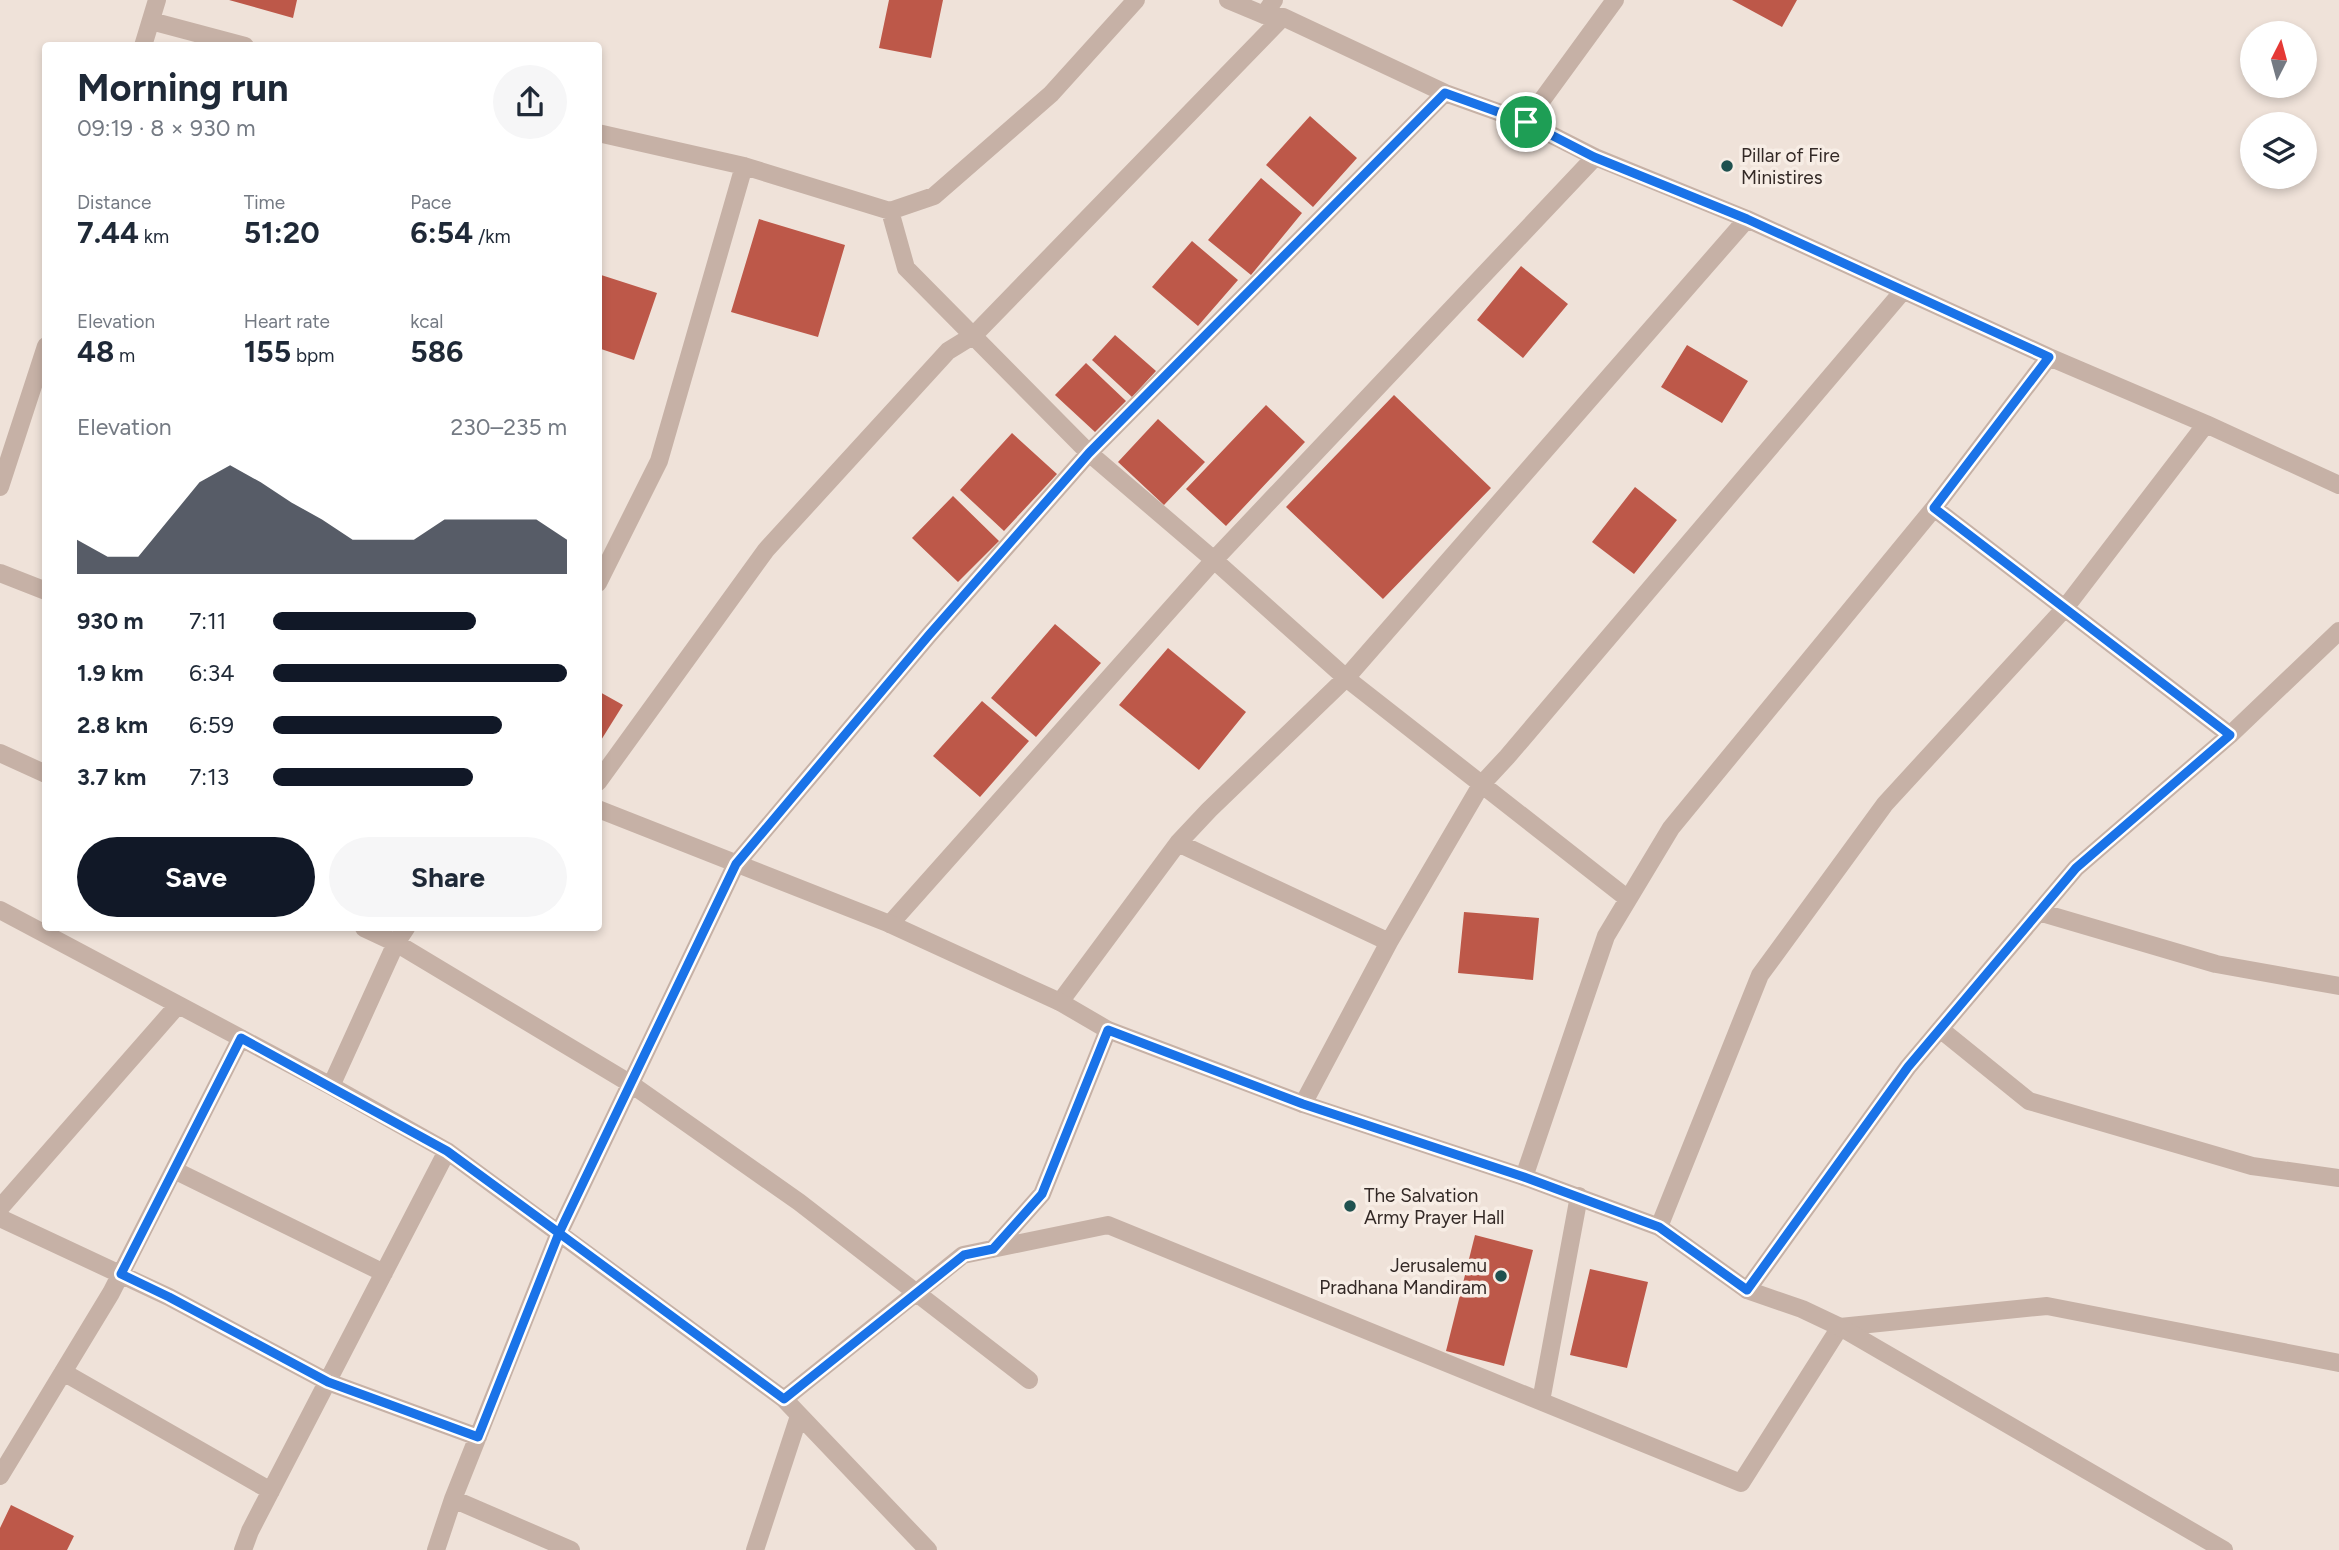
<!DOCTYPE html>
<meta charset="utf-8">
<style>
body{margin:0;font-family:Figtree,sans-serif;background:#f6f6f7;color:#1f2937;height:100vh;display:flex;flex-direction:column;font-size:26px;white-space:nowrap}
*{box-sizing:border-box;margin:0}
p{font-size:23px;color:#747a83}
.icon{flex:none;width:38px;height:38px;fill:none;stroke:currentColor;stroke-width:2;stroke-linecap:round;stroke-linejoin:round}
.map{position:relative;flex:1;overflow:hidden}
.details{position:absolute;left:42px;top:42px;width:560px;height:889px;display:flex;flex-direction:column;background:#fff;border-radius:7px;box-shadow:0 4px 10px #0003}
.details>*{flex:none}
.needle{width:46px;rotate:6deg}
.buttons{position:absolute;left:2240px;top:21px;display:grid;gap:14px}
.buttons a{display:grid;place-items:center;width:77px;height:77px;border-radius:50%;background:#fff;box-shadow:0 4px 10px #0003;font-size:35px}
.pin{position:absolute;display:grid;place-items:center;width:60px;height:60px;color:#fff;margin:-30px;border:4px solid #fff;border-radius:50%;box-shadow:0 2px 7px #0007}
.round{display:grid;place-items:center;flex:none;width:74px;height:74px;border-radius:37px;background:#f6f6f7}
.headline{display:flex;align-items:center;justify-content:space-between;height:119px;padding:0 35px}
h1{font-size:38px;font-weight:700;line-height:52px}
.figures{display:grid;grid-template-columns:repeat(3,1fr);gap:10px;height:119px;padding:7px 35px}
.figures div{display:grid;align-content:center}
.figures b{font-size:30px;font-weight:700}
.figures small{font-size:19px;font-weight:400}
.figures p{font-size:19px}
.chart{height:196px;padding:14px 35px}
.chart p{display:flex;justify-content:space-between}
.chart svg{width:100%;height:126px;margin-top:7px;fill:#111827;opacity:.7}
.primary-button{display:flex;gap:14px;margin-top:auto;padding:14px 35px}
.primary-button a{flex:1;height:80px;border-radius:42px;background:#111827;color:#fff;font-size:28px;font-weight:700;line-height:80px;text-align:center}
.primary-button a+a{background:#f6f6f7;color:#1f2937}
ul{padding:0 35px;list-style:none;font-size:23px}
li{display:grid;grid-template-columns:112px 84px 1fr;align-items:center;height:52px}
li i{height:18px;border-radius:9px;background:#111827}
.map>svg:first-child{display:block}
</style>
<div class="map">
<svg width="2339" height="1550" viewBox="0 0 2339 1550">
<rect width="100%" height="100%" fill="#efe2d9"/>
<path fill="#bd5849" d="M229,0H297L293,18Z
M889,0H943L931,58L879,48Z
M1732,0H1797L1782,27Z
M1310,116L1357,158L1313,207L1266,165Z
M1261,178L1302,213L1251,275L1208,240Z
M759,219L845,245L818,337L731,312Z
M1192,241L1238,280L1198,326L1152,287Z
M1521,266L1568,304L1523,358L1477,320Z
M598,274L657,293L634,360L598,348Z
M1115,335L1156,371L1132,397L1092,360Z
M1687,345L1748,381L1722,423L1661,387Z
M1086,363L1126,401L1095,432L1055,395Z
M1394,395L1491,488L1383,599L1286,507Z
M1266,405L1305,442L1226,526L1186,489Z
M1158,419L1205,462L1164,505L1118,462Z
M1012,433L1057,474L1004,531L960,490Z
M1635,487L1677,520L1634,574L1592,542Z
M953,496L999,541L958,582L912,538Z
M1055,624L1101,663L1036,737L991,698Z
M1168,648L1246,712L1199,770L1119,705Z
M598,691L623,705L598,745Z
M982,701L1029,741L980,797L933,756Z
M1464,912L1539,918L1533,980L1458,973Z
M1475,1235L1533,1250L1504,1366L1446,1351Z
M1590,1269L1648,1282L1627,1368L1570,1355Z
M11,1505L74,1536L67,1550H0V1528Z"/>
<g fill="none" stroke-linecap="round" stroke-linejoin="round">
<path stroke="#c6b1a6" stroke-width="18" d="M1228,0L1264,15L1283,17L1445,93L1526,122L1595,157L1747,219L2049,357L2206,424L2339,485
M1264,15L1274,0
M151,21L245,46
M143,46L157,0
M1526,122L1615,0
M598,133L744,166L890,211L906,268L1089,453L1214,560L1346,678L1628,899
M890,211L934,196L1051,94L1136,0
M0,487L46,346
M1934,508L2230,735
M598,583L659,461L744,166
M0,753L46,774
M598,782L766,550L948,351L974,335L1283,17
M1178,843L1389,942
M0,910L331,1086L447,1151L784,1399L963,1255L1108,1225L1741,1483L1840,1327L2047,1306L2339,1363
M2039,912L2216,964L2339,986
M890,924L1214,560L1595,157
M364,928L396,943L631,1084L799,1202L1029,1380
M1060,1002L1178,843L1209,810L1346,678L1747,219
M1940,1029L2029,1101L2252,1166L2339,1178
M331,1086L396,943L406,928
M1303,1104L1389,942L1481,785L1507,757L1903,291
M174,1170L384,1273
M1524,1177L1606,936L1671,828L1934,508L2049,357
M0,1208L178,1005
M0,1218L169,1297L328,1382L478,1437
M1659,1227L1760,975L1885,804L2065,608L2206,424
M993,1249L1042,1194L1108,1030
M1747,1290L1908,1067L2076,868L2230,735L2339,631
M63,1372L271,1491
M784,1399L928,1550
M1541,1401L1579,1196
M0,1476L111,1293L241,1038
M453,1499L571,1550
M243,1550L250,1531L447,1151
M436,1550L453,1499L559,1233L736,864L929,635L1089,453L1445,93
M755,1550L799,1416"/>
<path stroke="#c6b1a6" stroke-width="18" d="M0,573L46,591
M598,809L890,924L1060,1002L1108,1030L1303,1104L1524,1177L1659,1227L1747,1290L1802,1309L1840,1327L2224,1550"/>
</g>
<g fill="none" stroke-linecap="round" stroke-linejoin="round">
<defs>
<path id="route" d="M1526,122L1445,93L1089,453L929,635L736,864L559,1233L447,1151L241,1038L121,1274L169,1297L328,1382L478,1437L559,1233L784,1399L964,1255L993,1249L1042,1194L1108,1030L1303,1104L1524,1177L1659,1227L1747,1290L1908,1067L2076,868L2230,735L1934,508L2049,357L1747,219L1594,157L1526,122"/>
</defs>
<use href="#route" stroke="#fff" stroke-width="14"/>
<use href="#route" stroke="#1a73e8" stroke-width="9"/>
</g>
<g fill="#1f514f" stroke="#f7ede5" stroke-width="2.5">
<circle cx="1727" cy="166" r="7"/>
<circle cx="1350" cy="1206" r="7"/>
<circle cx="1501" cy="1276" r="7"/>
</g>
<g text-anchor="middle" stroke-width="7" stroke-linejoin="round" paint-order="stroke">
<g font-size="19" fill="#332926" stroke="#f7ede5" text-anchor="start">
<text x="1741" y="162">Pillar of Fire<tspan x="1741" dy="22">Ministires</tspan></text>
<text x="1364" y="1202">The Salvation<tspan x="1364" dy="22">Army Prayer Hall</tspan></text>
<text x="1487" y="1272" text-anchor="end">Jerusalemu<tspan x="1487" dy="22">Pradhana Mandiram</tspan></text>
</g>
</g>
</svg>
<div class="buttons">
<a><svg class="needle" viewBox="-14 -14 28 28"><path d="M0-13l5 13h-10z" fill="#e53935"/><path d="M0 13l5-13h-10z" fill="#747a83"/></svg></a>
<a><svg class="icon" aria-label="layers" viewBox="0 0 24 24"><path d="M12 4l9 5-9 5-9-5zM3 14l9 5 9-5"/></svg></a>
</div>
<div class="pin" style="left:1526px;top:122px;background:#1e9e55"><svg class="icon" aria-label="arrive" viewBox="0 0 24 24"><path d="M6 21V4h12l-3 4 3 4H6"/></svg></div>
<section class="details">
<div class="headline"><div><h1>Morning run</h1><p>09:19 · 8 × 930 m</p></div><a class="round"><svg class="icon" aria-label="share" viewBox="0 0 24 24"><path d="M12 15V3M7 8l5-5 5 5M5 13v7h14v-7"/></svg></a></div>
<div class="figures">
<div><p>Distance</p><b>7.44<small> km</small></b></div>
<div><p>Time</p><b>51:20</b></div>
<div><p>Pace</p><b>6:54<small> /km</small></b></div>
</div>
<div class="figures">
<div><p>Elevation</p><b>48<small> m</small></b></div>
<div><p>Heart rate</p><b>155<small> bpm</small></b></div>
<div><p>kcal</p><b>586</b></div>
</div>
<div class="chart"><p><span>Elevation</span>230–235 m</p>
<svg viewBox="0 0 160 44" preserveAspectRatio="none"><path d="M0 44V32L10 38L20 38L30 25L40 12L50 6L60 12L70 19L80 25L90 32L100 32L110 32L120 25L130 25L140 25L150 25L160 32V44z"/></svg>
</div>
<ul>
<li><b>930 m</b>7:11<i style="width:69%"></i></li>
<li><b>1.9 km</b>6:34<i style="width:100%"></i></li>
<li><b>2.8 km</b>6:59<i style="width:78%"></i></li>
<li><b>3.7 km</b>7:13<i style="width:68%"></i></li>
</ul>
<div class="primary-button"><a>Save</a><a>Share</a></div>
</section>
</div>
